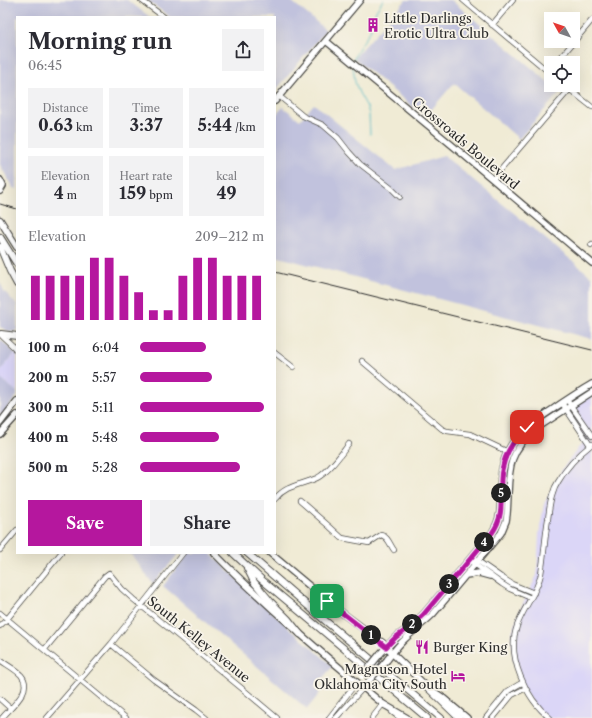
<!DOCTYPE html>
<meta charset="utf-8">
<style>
body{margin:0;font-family:"Libre Caslon Text",serif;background:#f2f2f3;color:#2b2b33;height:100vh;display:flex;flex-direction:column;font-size:15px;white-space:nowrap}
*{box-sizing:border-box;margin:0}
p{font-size:13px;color:#7c7c81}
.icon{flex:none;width:22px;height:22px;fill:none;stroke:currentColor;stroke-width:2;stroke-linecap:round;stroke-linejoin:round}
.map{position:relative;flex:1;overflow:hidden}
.details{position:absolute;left:16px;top:16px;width:260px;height:538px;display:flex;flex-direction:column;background:#fff;border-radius:0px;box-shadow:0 4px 16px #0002}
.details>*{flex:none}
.needle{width:26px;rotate:310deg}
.tools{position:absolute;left:544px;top:12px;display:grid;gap:8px}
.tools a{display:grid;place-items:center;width:36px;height:36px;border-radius:0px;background:#fff;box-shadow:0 4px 16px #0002;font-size:20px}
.pin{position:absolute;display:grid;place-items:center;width:34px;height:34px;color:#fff;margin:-17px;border-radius:8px;box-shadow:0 2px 6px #0006}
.km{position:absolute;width:20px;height:20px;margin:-10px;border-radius:50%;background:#222;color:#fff;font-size:11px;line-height:20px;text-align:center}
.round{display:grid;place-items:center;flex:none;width:42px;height:42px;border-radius:0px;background:#f2f2f3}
.summary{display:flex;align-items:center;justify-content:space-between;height:68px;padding:0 12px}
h1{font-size:22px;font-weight:800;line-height:30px}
.stats{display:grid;grid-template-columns:repeat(3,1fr);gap:6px;height:68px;padding:4px 12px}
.stats div{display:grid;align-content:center;border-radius:0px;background:#f2f2f3;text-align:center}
.stats b{font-size:17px;font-weight:800}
.stats small{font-size:11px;font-weight:400}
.stats p{font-size:11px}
.chart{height:112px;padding:8px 12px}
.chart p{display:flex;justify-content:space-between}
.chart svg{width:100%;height:72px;margin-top:4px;stroke:#b5179e;stroke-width:6}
.primary-button{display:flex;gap:8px;margin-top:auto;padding:8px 12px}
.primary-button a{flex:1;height:46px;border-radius:0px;background:#b5179e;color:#fff;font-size:16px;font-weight:800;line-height:46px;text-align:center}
.primary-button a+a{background:#f2f2f3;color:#2b2b33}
ul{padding:0 12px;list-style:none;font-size:13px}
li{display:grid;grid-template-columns:64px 48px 1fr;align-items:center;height:30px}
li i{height:10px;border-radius:5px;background:#b5179e}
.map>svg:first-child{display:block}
</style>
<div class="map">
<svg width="592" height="718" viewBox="0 0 592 718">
<rect width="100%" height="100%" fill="#f7f3e8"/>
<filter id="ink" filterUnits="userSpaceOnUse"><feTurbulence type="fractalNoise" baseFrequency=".025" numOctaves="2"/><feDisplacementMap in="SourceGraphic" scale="8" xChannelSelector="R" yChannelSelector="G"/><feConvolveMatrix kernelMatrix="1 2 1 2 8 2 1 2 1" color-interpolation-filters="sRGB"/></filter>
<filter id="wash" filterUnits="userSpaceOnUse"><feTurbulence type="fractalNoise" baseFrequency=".012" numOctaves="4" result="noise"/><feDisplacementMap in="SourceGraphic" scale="16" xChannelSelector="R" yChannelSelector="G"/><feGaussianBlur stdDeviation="0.9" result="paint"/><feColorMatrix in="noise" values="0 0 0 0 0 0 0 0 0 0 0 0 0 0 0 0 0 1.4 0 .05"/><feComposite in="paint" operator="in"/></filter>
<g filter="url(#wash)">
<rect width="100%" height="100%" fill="#f0ebd5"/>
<path fill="#dbd6f7" d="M15,353L17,354V392L0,378V371Z
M592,395V718H544L536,711L519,681L513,660L511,635L520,610L537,575L539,534L544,504L563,468L579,447L584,442L566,414L586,398Z"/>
<path fill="#c1c2dd" d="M0,0H127L150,17H17V189L13,188L0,165Z
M147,0H290L326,30L275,91V17H170Z
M406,0H451L560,92L519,139L454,83L425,117L355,59L356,56Z
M314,104L395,170L444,156L592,277V339L275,256V116L283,107L300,120Z
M0,282L4,291L17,305V329L14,332L8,331L0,327Z
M0,339L15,353L0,371Z
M0,378L17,392V396L0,418Z
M130,553H179L153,584Z
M188,553H210L290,629L333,666L314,688L320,693L307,709L163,586Z"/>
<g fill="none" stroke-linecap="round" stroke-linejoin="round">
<path stroke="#4bb8c5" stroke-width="1" d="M353,61L357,51L370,31L376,11L383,0
M353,66L355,82L359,93L367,107L369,114L370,134"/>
</g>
</g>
<g filter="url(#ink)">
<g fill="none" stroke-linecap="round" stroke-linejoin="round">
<defs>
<path id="minor" d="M141,0L164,17
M463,0L551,74
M492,25L513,0
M556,63L592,20
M564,85L592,107
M279,96L303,116L323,125L338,138L349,152L360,164L391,188L400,197
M493,179L569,90
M591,245L592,244
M0,334L16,349
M275,353L293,367
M362,361L442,429L447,431L470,434L508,452
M567,400L592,436
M562,403L590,445
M275,499C286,485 301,485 317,478C329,472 341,454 349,444
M300,501L330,527L342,538L369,543L381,535C388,536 390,545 394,550
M0,550L17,530
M475,559L501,577L512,584L534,593
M469,560L502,584L510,589L531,598
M0,613L126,718
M0,626L7,619L61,553
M111,644L154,680L196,710L206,718
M45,649L105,576L109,573L122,589L133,599L245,691L277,718
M0,660C7,665 15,669 21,675C34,690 11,707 2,718
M0,699L10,708
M392,712L400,718
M47,718L111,644L183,553
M329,718L357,682
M336,718L363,688
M372,718L383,704L385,706
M486,718L508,691L523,682
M493,718L512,695L526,688
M550,718C526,699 506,656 517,626C523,608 537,593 541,574C544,556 545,537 548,519C549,511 550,501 553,493C554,489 556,485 558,482C567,466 578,455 592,444"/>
<path id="major" d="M326,41L459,151L592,263
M275,101L360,0
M0,180L3,186L0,191
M0,423L17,401
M0,434L17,415
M214,553C267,607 325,656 383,704
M270,553L337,609L384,644L395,656L427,687L442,697L467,718
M466,575L479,573L490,576
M380,654L396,637L406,630L423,615L492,533C505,514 499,498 501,477C505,439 527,427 556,407C568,399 580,391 592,384
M387,660C393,652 399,644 406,638C415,629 425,622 433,614L501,533L506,521L507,514C510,477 503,454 537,428L592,392"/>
<path id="highway" d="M0,220L17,247
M0,237L17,264
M0,247L10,271L17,284
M1,334L17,336
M16,349L17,347
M233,553L262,580L427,718
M247,553L322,618L441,718
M247,568L254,582L270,601L288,619L300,634
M427,687L459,718
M383,704L407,718"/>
</defs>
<use href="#minor" stroke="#494844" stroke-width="6"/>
<use href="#major" stroke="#494844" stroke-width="8"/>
<use href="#highway" stroke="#494844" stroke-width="8"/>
<use href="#minor" stroke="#fff" stroke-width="4.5"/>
<use href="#major" stroke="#fff" stroke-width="5.5"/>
<use href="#highway" stroke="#fff" stroke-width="6"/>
<path stroke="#2b2b2b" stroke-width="1" d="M0,204L17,209
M275,272L592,350"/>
<defs>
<path id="major-bridge" d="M362,676L380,654
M368,682L387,660"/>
</defs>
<use href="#major-bridge" stroke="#494844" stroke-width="8" stroke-linecap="butt"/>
<use href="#major-bridge" stroke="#fff" stroke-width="5.5"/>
</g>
</g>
<g fill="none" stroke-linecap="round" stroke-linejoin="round" filter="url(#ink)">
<defs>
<path id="route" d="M327,601L386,647L396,637L406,630L423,615L492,533C505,515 500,500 501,479C502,458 512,441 527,427"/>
</defs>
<use href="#route" stroke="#fff" stroke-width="8"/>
<use href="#route" stroke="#b5179e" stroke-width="5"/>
</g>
<defs>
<symbol id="building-bare" viewBox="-9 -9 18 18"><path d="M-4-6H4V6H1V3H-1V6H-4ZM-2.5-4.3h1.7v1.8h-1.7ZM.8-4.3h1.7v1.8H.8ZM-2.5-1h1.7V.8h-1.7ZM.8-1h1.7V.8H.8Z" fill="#b5179e" stroke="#f7f3e8" stroke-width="2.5" paint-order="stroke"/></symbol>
<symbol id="restaurant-bare" viewBox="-9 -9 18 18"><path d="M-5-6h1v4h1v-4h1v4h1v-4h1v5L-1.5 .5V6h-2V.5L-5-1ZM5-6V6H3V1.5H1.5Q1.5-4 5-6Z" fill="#b5179e" stroke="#f7f3e8" stroke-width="2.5" paint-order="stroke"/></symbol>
<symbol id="hotel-bare" viewBox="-9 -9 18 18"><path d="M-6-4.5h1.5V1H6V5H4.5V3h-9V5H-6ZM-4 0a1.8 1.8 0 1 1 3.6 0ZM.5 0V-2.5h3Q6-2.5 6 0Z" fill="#b5179e" stroke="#f7f3e8" stroke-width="2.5" paint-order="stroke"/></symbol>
</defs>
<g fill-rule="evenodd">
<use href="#building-bare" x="363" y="15" width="20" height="20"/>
<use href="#restaurant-bare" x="412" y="637" width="20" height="20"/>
<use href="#hotel-bare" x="448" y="666" width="20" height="20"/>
</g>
<g text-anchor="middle" stroke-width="3.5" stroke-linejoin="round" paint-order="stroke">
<g font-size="13" fill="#2b2b2b" stroke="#f7f3e8" text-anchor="start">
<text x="384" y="23">Little Darlings<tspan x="384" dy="15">Erotic Ultra Club</tspan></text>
<text x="433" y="652">Burger King</text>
<text x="447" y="674" text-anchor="end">Magnuson Hotel<tspan x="447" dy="15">Oklahoma City South</tspan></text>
</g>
<g font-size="13" fill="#2b2b2b" stroke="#f7f3e8">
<text transform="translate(466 143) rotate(40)" y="5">Crossroads Boulevard</text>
<text transform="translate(199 639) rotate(39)" y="5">South Kelley Avenue</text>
</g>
</g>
</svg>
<div class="tools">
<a><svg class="needle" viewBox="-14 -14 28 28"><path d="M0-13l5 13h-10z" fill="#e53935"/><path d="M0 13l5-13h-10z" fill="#7c7c81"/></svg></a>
<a><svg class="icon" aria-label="locate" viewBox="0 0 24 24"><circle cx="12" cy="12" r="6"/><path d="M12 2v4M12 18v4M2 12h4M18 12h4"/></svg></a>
</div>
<div class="pin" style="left:327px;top:601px;background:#1e9e55"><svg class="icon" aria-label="arrive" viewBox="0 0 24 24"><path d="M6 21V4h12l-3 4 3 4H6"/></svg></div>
<div class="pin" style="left:527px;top:427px;background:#d93025"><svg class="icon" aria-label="check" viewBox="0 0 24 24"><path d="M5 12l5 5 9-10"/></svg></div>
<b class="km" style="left:371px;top:635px">1</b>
<b class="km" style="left:412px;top:624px">2</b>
<b class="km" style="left:449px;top:584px">3</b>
<b class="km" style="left:484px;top:542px">4</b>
<b class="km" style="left:501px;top:493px">5</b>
<section class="details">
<div class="summary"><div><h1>Morning run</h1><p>06:45</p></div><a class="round"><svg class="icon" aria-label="share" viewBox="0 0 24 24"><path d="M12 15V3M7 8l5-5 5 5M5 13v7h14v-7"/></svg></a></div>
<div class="stats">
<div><p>Distance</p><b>0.63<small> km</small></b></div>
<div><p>Time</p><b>3:37</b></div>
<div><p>Pace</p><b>5:44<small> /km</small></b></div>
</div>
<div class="stats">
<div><p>Elevation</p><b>4<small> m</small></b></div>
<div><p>Heart rate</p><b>159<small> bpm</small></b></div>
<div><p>kcal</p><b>49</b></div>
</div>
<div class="chart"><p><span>Elevation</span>209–212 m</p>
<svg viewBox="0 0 160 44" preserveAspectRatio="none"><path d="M5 44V17M15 44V17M25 44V17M35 44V17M45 44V6M55 44V6M65 44V17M75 44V27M85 44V38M95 44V38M105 44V17M115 44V6M125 44V6M135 44V17M145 44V17M155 44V17"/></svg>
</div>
<ul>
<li><b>100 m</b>6:04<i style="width:53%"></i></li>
<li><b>200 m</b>5:57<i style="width:58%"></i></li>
<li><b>300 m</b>5:11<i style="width:100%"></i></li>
<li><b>400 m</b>5:48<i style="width:64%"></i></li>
<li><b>500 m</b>5:28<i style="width:81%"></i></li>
</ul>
<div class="primary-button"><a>Save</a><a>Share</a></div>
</section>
</div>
